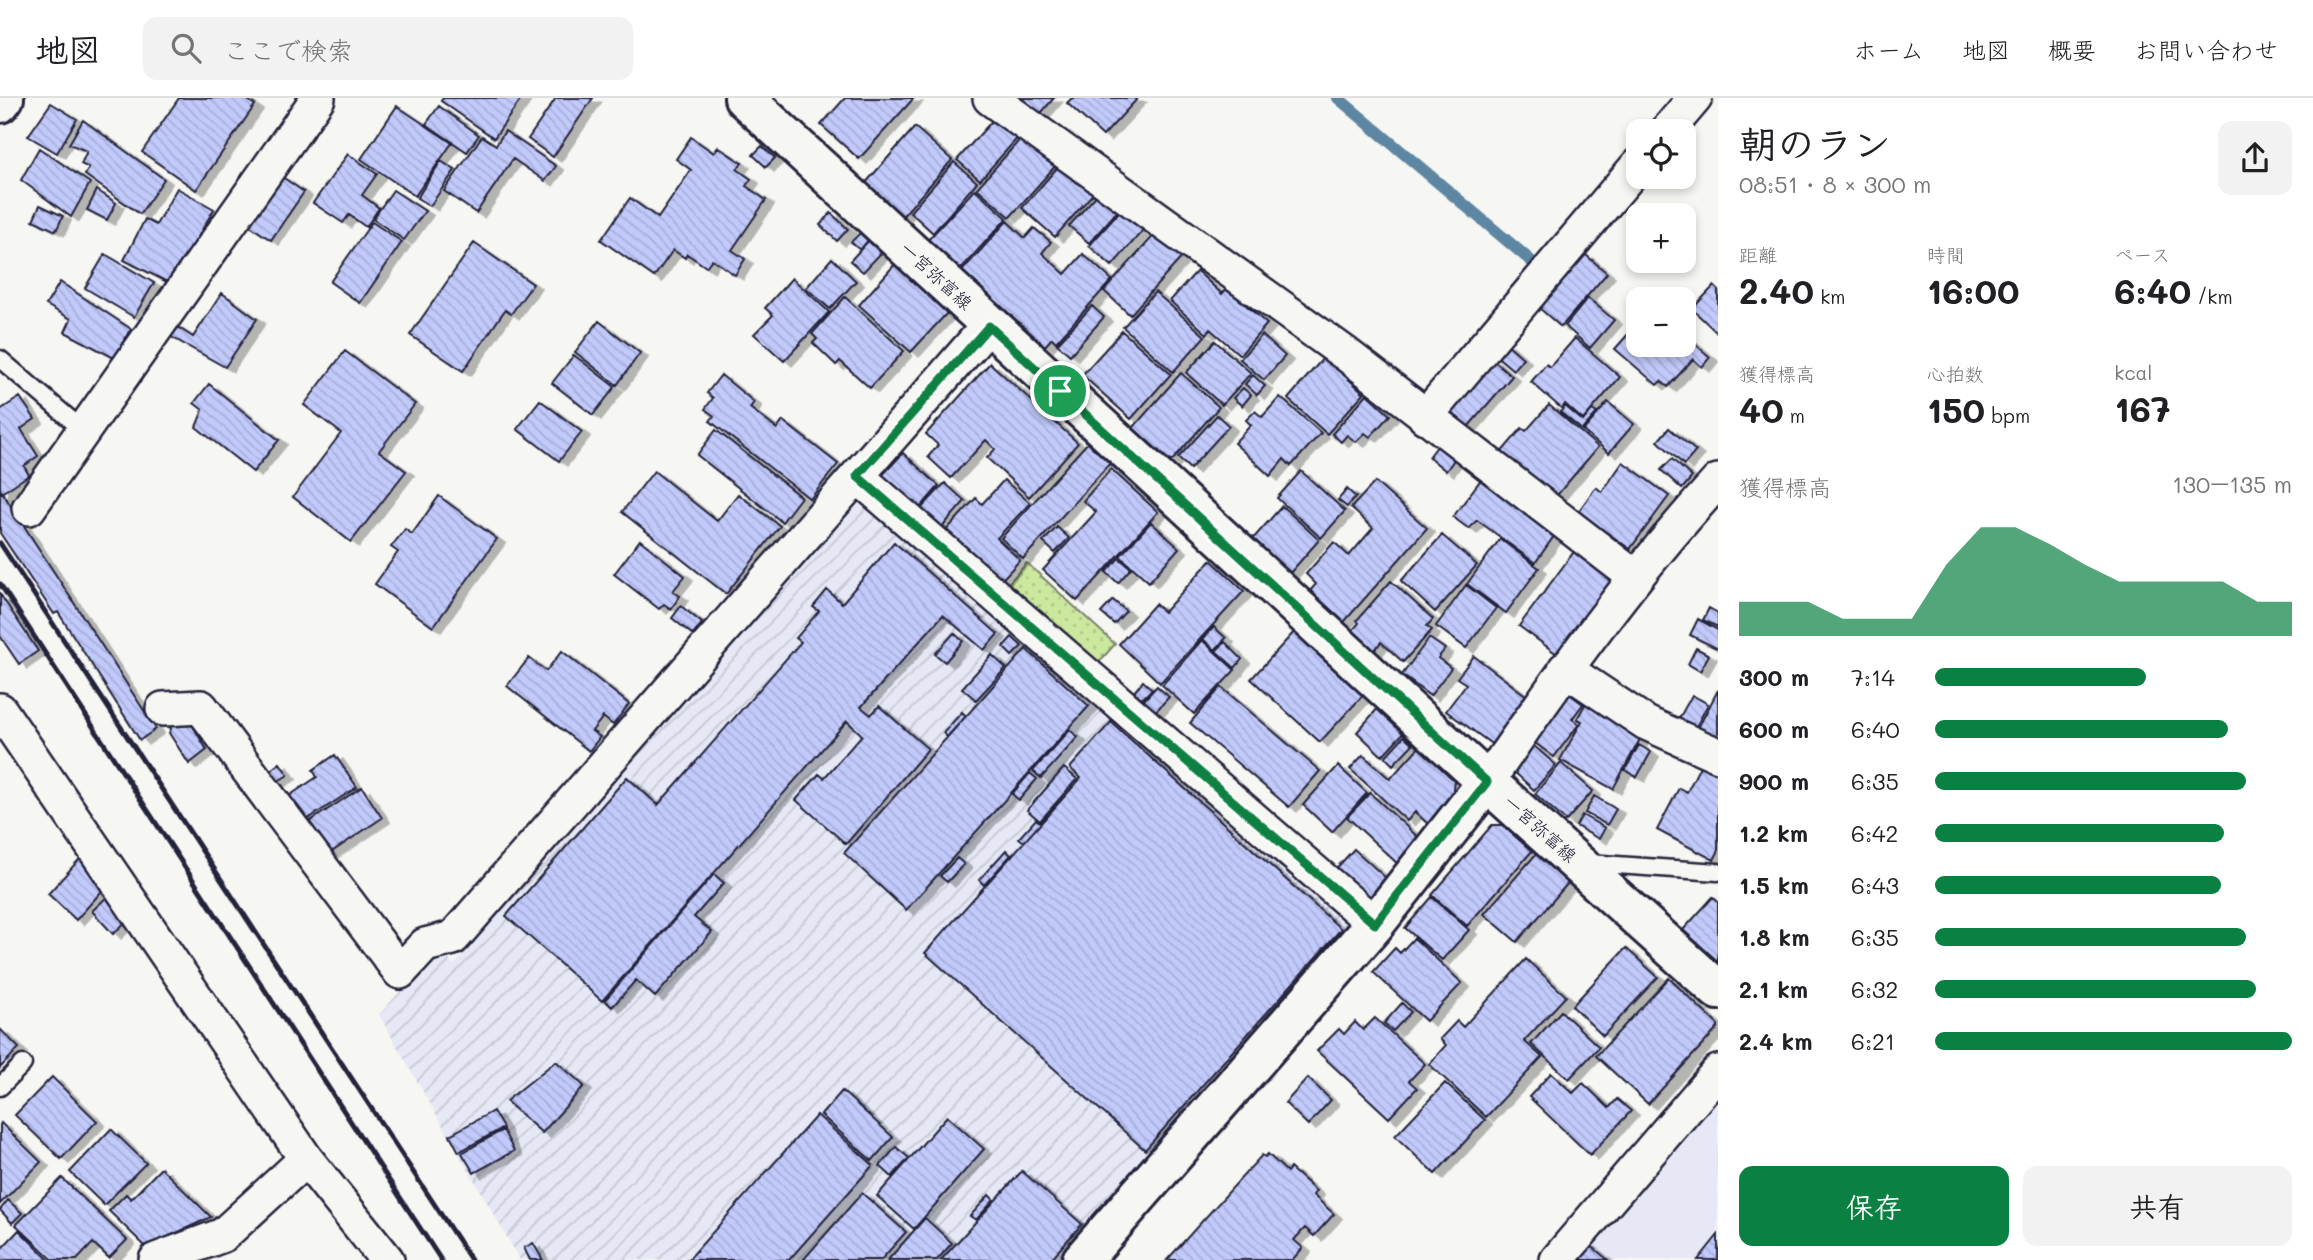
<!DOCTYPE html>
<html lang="ja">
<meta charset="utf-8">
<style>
body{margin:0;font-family:Mali,"Klee One",sans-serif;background:#f2f2f2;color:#202124;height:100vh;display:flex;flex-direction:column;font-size:26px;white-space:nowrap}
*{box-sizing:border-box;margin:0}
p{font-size:23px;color:#757577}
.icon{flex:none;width:38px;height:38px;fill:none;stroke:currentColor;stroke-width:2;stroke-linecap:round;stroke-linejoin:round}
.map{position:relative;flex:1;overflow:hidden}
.side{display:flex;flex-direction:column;background:#fff;width:595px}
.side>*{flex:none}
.tools{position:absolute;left:1626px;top:21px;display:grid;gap:14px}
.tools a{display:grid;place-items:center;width:70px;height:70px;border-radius:14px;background:#fff;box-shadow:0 4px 10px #0003;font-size:35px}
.pin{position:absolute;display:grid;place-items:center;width:60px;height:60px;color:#fff;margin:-30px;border:4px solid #fff;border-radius:50%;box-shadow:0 2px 7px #0007}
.round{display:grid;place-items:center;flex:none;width:74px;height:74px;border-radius:14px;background:#f2f2f2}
.summary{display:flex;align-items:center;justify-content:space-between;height:119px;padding:0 21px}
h1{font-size:38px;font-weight:800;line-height:52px}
.stats{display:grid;grid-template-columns:repeat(3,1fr);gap:10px;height:119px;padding:7px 21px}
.stats div{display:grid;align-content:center}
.stats b{font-size:35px;font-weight:800}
.stats small{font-size:19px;font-weight:400}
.stats p{font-size:19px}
.chart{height:196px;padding:14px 21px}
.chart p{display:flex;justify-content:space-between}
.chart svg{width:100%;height:126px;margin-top:7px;fill:#0b8043;opacity:.7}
.cta{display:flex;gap:14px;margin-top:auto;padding:14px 21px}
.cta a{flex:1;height:80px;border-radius:14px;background:#0b8043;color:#fff;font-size:28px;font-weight:800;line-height:80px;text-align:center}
.cta a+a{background:#f2f2f2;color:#202124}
ul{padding:0 21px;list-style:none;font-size:23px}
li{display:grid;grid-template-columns:112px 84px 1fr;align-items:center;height:52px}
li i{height:18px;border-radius:9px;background:#0b8043}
header{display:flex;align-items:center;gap:42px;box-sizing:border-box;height:98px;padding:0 35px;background:#fff;border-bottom:2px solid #e0e0e0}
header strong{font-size:33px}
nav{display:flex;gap:38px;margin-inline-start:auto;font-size:24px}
.search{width:490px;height:63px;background:#f2f2f2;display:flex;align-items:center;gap:18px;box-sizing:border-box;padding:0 24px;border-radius:14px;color:#757577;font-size:26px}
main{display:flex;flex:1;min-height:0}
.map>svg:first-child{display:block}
</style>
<header>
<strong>地図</strong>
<div class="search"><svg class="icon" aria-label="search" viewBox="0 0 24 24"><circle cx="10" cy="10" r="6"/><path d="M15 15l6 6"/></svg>ここで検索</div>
<nav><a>ホーム</a><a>地図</a><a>概要</a><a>お問い合わせ</a></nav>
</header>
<main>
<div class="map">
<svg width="1718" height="1162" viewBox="0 0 1718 1162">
<defs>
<pattern id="industrial-furrows" width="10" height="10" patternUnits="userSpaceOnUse" patternTransform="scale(1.75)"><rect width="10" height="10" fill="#e6e9f5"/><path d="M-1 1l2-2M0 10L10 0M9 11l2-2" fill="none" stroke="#c5c8d3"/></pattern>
<pattern id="park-dots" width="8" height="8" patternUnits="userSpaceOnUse" patternTransform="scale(1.75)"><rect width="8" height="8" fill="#cce79e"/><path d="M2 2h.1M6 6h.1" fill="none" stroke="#afc689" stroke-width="1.8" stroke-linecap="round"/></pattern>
<pattern id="building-back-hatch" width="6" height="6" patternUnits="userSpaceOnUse" patternTransform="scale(1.75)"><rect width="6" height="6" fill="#c2cafb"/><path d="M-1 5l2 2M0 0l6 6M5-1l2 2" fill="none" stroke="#a6add8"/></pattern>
<filter id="shadow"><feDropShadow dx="8" dy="4.5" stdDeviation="0" flood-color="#0004"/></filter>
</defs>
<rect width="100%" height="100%" fill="#f6f6f2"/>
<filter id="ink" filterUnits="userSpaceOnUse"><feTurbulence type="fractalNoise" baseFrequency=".0143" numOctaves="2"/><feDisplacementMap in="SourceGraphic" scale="14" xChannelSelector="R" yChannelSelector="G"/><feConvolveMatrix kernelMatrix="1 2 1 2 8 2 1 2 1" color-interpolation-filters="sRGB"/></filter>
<g filter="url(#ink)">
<path fill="#e6e9f5" d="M1718,991V1162H1571Z"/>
<path fill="url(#industrial-furrows)" d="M859,399L1354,823L1057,1162H520L379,917L430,860L444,857L454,867Z"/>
<path fill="url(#park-dots)" stroke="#77846c" stroke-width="2" d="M1027,465L1115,546L1092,572L1003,491Z"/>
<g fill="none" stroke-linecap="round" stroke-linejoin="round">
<path stroke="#5d86a2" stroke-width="12" d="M1338,0L1537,168"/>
</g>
<path fill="url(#building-back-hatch)" stroke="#22223b" stroke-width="2" filter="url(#shadow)" d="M179,0H245L255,7L196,92L142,54Z
M443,0H522L494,40L441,3Z
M556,0H593L553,59L528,41Z
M845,0H914L859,61L821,27Z
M1013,0H1054L1036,21Z
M1072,0H1138L1103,38L1067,5Z
M51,5L77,21L57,55L28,38Z
M397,8L452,45L415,98L361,61Z
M439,8L479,37L467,54L426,26Z
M999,15L1021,36L980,82L957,62Z
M83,22L164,81L140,116L85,77L89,70L81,66L87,53L69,46Z
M915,29L952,62L900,121L863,88Z
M505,33L556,68L545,83L513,61L476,115L444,93L482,38L496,47Z
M1024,37L1057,66L1010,119L977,90Z
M691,39L714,55L718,49L742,65L737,71L751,81L746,88L766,102L732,152L745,161L735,177L712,161L706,169L687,156L685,160L673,152L654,179L601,142L630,100L658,120L691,72L676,61Z
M762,48L775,60L766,69L753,57Z
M39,50L90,85L71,119L21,82Z
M348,56L377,76L362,97L379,110L366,129L349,117L343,125L313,105Z
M1064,62L1097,91L1055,139L1022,110Z
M441,63L455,72L430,108L417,100Z
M954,64L977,84L933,135L910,114Z
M281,78L304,94L271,142L247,126Z
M177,90L214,111L171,186L124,162L145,121L156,127Z
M975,91L1007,120L959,173L926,144Z
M97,92L116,105L107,122L87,112Z
M393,92L425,113L404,142L373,121Z
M1101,92L1121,109L1089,145L1069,128Z
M40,107L63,118L56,133L33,122Z
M1122,111L1144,131L1112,168L1089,148Z
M831,115L848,131L837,143L820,127Z
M1007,123L1025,140L1034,130L1051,144L1042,155L1065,176L1083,156L1112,182L1056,244L1052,240L1045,248L962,173Z
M372,124L402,144L360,205L330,184Z
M860,135L868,142L860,152L851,144Z
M1156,135L1183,158L1130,217L1104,193Z
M870,141L883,153L863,174L850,163Z
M474,145L533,186L511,216L505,212L463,273L410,237Z
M105,156L154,185L134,219L85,190Z
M1585,156L1607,175L1561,229L1538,209Z
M832,160L856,183L830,211L806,190Z
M896,165L948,214L911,254L859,207Z
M1197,173L1222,196L1227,190L1267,226L1240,257L1210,231L1207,236L1170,203Z
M792,180L829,214L784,263L754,236L773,217L765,210Z
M60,184L131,231L114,260L65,234L71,221L46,207Z
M1714,188L1718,192V236L1692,211Z
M1155,194L1205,238L1173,274L1123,229Z
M222,195L257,221L225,269L166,236L173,226L193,239Z
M845,199L904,253L870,290L840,263L836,267L813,245L817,241L812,236Z
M1588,200L1614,222L1590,250L1565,228Z
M1092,208L1104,219L1070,257L1057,246Z
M599,223L640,255L617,287L575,254Z
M1638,225V247H1684V236L1710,259L1702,269L1693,261L1668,289L1661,283L1657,287L1615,251Z
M1122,233L1171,276L1131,321L1082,277Z
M1262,237L1285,258L1264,282L1240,261Z
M1575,240L1620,279L1583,322L1565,306L1562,311L1531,284L1546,266L1550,269Z
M1215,243L1251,275L1222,307L1186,275Z
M1505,244L1523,260L1513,272L1494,256Z
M345,253L415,306L379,353L406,373L351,444L293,399L341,335L304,307Z
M574,257L615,289L593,317L552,285Z
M1324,259L1364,295L1327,336L1288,301Z
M1491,260L1512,278L1468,329L1447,311Z
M990,265L1078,345L1029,399L987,360L995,351L986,342L951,380L928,359L938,347L926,336Z
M1181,275L1219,309L1171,364L1133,330Z
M721,277L754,304L750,310L777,331L783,323L838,366L810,401L710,323L714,318L705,311L713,300L707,295Z
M1253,277L1265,288L1257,297L1245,286Z
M209,286L279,342L253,374L196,329L203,312L194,305Z
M1243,290L1251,297L1242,308L1233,300Z
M1367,296L1390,317L1370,339L1365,335L1356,344L1347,337L1341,344L1332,336Z
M20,299L35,321L21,331L38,358L24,368L29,377L0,396V312Z
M1280,299L1321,335L1291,368L1284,361L1270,378L1234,345L1251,327L1246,322L1255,313L1262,319Z
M540,302L582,334L559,363L517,331Z
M1608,304L1634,326L1609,355L1583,333Z
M1549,307L1598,349L1552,403L1499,357L1522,330L1526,333Z
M1565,308L1583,323L1592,312L1597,315L1582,332L1560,314Z
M1217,317L1229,328L1190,371L1178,360Z
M1669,330L1696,353L1684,367L1658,343Z
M716,332L801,399L782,424L697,357Z
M1090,342L1112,363L1023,461L1001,440Z
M1441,343L1458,356L1446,373L1429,359Z
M903,355L939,388L915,416L878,382Z
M1672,361L1692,379L1682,391L1661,372Z
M1623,364L1669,398L1630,451L1578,414L1596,389L1602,394Z
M1111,371L1158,414L1077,503L1043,472L1096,414L1083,403Z
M654,373L717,423L738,396L780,428L726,496L622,414Z
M1301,373L1345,413L1321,440L1277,400Z
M1485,376L1559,431L1535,465L1477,422L1469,431L1453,419Z
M1004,382L1030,405L997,440L1020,462L996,488L941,438L976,400L982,406Z
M1375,384L1427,430L1344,524L1310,493L1316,486L1306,476L1334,444L1349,458L1373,430L1351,410Z
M945,385L965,403L937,435L916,416Z
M0,391L156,631L140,642L58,514L54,516L0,435Z
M1347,391L1356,399L1347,409L1338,402Z
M439,398L497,441L433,529L375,486L398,454L391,449L405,431L412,436Z
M1282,408L1319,442L1290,475L1252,442Z
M1151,424L1179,450L1149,484L1120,458Z
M1057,429L1069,440L1055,455L1043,444Z
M1442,437L1477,467L1435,514L1401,483Z
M1500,441L1539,470L1506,515L1467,486Z
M640,442L685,478L673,493L680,498L671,511L664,506L659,511L614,476Z
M894,444L998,536L984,552L943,517L861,609L871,617L879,608L928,651L846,746L796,702L819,676L824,680L862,637L847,623L602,903L506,818L627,679L658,707L801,544L796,540L819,513L813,509L827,492L842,505Z
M1576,451L1618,482L1561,559L1519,528Z
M1119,460L1131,470L1118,485L1106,474Z
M1211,462L1244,493L1160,585L1119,546L1155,506L1164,514Z
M1391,483L1433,521L1427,528L1432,532L1403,564L1381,544L1374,553L1352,533L1359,525L1357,522Z
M1466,487L1496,510L1466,550L1436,528Z
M0,496L38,553L19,566L0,538Z
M1113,502L1126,513L1114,526L1101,515Z
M681,508L702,525L693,537L672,520Z
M1709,510L1718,515V529L1703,522Z
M1698,521L1718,532V551L1690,537Z
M1214,529L1226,540L1215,552L1203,541Z
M1296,532L1365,595L1320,644L1251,581Z
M954,535L963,543L945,564L935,556Z
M1012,539L1022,548L1012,558L1003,549Z
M1429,540L1445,551L1438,560L1451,570L1430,598L1402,577Z
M1202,542L1235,572L1194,616L1162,587Z
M1225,544L1242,561L1235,570L1216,553Z
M1696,550L1709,557L1700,573L1688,566Z
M1026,551L1089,608L906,812L844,755Z
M562,553L629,606L613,627L603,619L592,633L600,639L589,653L507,588L529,560L546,573Z
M992,557L1006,570L976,602L962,590Z
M1474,558L1528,599L1493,647L1446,613L1466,586L1457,580Z
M1143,583L1152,591L1142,601L1134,594Z
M1157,588L1169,599L1155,614L1143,603Z
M1221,589L1320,673L1289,709L1190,625Z
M1718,592V641L1698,630Z
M1568,595L1583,606L1572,621L1579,626L1554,659L1531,642Z
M1692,597L1708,606L1694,633L1677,624Z
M1588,601L1645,632L1613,691L1560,662L1582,623L1577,621Z
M1379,609L1405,633L1382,658L1357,634Z
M962,614L966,618L947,639L943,635Z
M190,623L207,652L189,666L169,635L171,631L168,627L174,624L180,628Z
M1111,624L1341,831L1145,1052L925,855L1081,680L1070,670Z
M1070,632L1078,639L1041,680L1033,673Z
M1404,638L1413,646L1393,667L1385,659Z
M1533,647L1556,667L1534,692L1512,672Z
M1639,647L1651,654L1637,679L1625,672Z
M1419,649L1454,681L1452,701L1429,727L1415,714L1407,723L1350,671L1363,657L1390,681Z
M335,657L357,689L305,723L289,698L317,679L313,672Z
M280,665L288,677L275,685L268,674Z
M1561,665L1593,693L1566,723L1535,696Z
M1701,666L1718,675V754L1714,762L1657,732L1679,690L1687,694Z
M1338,668L1367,695L1332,734L1303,707Z
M1064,670L1077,681L1040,723L1027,712Z
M1030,675L1037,681L1019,702L1012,696Z
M362,689L382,720L330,755L309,724Z
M1370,695L1421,742L1399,767L1347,719Z
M1594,698L1616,711L1607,727L1585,715Z
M1582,717L1605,730L1599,741L1576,728Z
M1036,721L1041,725L1024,744L1019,740Z
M1492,727H1502L1532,753L1467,828L1432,797Z
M1354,751L1387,781L1365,805L1332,775Z
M1006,752L1011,757L984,787L979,782Z
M85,755L105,785L102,793L76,822L48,796Z
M1536,756L1568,785L1517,844L1484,816Z
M957,760L964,766L947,784L940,778Z
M714,776L724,785L694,819L712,834L655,899L636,882L612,909L605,902Z
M108,798L130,820L113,836L92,813Z
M1432,799L1469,832L1442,862L1405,830Z
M1713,799L1718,804V864L1683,832Z
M1414,840L1462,885L1426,923L1373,874L1395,850L1400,855Z
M1626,850L1658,879L1603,938L1572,908Z
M1526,861L1566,898L1524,943L1542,959L1486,1019L1429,966L1446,947L1440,941L1457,923L1463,929Z
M1669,880L1718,927V930L1648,1006L1596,958Z
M1402,905L1411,914L1393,933L1384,925Z
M1561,913L1599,949L1569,981L1531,946Z
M1375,920L1425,966L1409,983L1417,990L1389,1020L1317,953L1339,931L1344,936L1355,924L1363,932Z
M0,931L19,950L0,970Z
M556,963L584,988L542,1035L506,1003Z
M1551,975L1573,995L1583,985L1609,1010L1617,1001L1631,1013L1590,1057L1529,999Z
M52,979L97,1023L61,1061L15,1017Z
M1308,980L1331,1002L1308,1027L1285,1005Z
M1445,985L1485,1022L1435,1076L1395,1038Z
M842,993L893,1039L872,1063L821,1017Z
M493,1013L503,1030L459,1054L450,1037Z
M817,1017L873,1067L789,1162H688Z
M947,1018L984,1051L914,1131L877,1098Z
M1,1025L41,1064L0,1106V1027Z
M111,1031L146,1065L104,1107L70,1074Z
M503,1032L514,1053L474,1075L462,1055Z
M896,1049L909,1060L892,1079L880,1068Z
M1268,1056L1287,1074L1290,1070L1316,1093L1313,1097L1334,1116L1314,1138L1305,1130L1294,1142L1303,1150L1292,1162H1167L1262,1057L1265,1059Z
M161,1070L211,1119L146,1149L109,1113L126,1096L131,1101Z
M1022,1073L1082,1126L1050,1162H941Z
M62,1080L127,1142L109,1160L93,1145L77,1162H53L16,1127Z
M862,1095L906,1134L881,1162H803Z
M989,1097L994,1102L976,1122L970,1118Z
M8,1102L22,1115L12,1125L0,1112Z
M925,1120L952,1145L937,1162H888Z
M19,1132L49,1162H0V1152Z
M1718,1137V1162H1698Z
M533,1145L543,1162H530L524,1150Z
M1588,1145L1608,1162H1574Z"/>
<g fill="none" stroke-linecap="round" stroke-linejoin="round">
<defs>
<path id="service" d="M0,261L84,333
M1588,765L1718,774
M0,989L23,966"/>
<path id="minor" d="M990,0L1346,256L1635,479
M1667,33L1695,0
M1425,319L1638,67
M857,378L1375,826
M29,410L318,0
M1565,571L1646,625L1718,657
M163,611L201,609L400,874L425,847L453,840L989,227
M0,612L306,1061L387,1162
M1487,684C1559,579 1632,477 1718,383
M156,1162L223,1137L306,1061
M1557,1162L1718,974"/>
<path id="tertiary" d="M1082,1162L1375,826L1487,684"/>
<path id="secondary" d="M744,0L1487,684L1718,892
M0,5L4,0"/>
</defs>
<use href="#service" stroke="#22223b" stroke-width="21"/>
<use href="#minor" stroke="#22223b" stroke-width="38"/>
<use href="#tertiary" stroke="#22223b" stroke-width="44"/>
<use href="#secondary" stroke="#22223b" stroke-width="44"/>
<use href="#service" stroke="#f6f6f2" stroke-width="16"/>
<use href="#minor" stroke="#f6f6f2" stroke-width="33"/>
<use href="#tertiary" stroke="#f6f6f2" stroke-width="38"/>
<use href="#secondary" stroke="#f6f6f2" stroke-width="38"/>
<path stroke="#22223b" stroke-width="5" d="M0,445L471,1162
M0,486L441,1162"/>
</g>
</g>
<g fill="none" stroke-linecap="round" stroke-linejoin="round" filter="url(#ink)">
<defs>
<path id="route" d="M989,228L1487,684L1375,826L857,378Z"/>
</defs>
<use href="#route" stroke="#fff" stroke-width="14"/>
<use href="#route" stroke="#0b8043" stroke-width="9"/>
</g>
<g text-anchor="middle" stroke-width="7" stroke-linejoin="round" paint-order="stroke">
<g font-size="18" fill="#22223b" stroke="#f6f6f2">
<text transform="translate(936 178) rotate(43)" y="6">一宮弥富線</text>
<text transform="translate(1540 731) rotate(42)" y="6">一宮弥富線</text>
</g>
</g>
</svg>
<div class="tools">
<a><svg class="icon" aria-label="locate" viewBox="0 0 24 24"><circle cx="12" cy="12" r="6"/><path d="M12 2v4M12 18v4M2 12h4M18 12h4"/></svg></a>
<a>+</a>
<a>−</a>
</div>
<div class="pin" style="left:1060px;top:293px;background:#1e9e55"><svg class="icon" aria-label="arrive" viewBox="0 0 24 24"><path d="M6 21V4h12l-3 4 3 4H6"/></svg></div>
</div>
<section class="side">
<div class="summary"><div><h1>朝のラン</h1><p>08:51 · 8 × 300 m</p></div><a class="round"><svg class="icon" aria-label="share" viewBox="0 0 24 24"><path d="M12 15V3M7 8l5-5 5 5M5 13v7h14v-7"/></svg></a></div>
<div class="stats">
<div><p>距離</p><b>2.40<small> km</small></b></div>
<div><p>時間</p><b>16:00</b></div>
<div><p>ペース</p><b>6:40<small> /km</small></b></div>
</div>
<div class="stats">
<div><p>獲得標高</p><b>40<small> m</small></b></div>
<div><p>心拍数</p><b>150<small> bpm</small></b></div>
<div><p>kcal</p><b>167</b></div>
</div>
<div class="chart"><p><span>獲得標高</span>130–135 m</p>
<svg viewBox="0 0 160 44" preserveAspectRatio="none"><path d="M0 44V32L10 32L20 32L30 38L40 38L50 38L60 19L70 6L80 6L90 12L100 19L110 25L120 25L130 25L140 25L150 32L160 32V44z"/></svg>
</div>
<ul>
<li><b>300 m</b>7:14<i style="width:59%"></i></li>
<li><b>600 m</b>6:40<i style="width:82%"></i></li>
<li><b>900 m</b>6:35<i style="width:87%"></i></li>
<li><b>1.2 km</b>6:42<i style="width:81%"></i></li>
<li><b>1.5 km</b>6:43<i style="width:80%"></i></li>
<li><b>1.8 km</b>6:35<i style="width:87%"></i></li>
<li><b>2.1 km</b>6:32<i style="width:90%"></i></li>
<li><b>2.4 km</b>6:21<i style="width:100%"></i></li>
</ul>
<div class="cta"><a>保存</a><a>共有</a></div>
</section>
</main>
